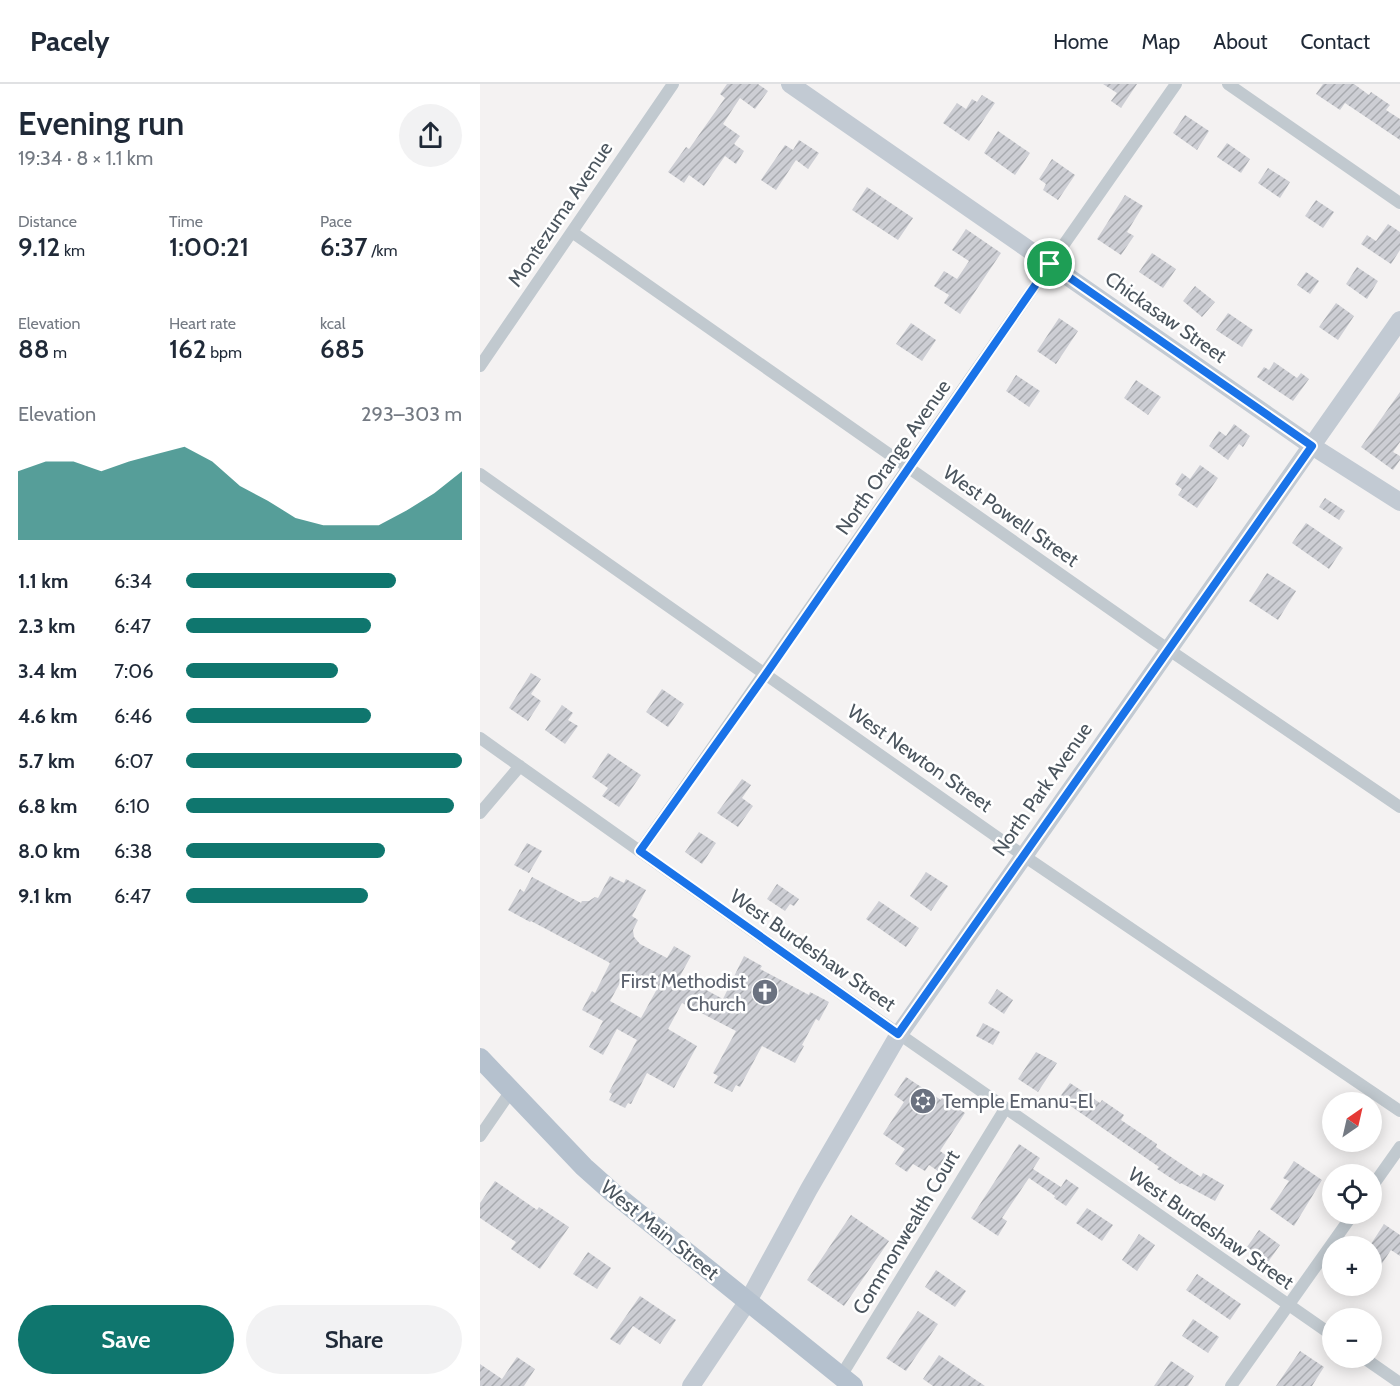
<!DOCTYPE html>
<meta charset="utf-8">
<style>
body{margin:0;font-family:Cabin,sans-serif;background:#f2f2f3;color:#1f2937;height:100vh;display:flex;flex-direction:column;font-size:22px;white-space:nowrap}
*{box-sizing:border-box;margin:0}
p{font-size:20px;color:#747a83}
.icon{flex:none;width:33px;height:33px;fill:none;stroke:currentColor;stroke-width:2;stroke-linecap:round;stroke-linejoin:round}
.map{position:relative;flex:1;overflow:hidden}
.sheet{display:flex;flex-direction:column;background:#fff;width:480px}
.sheet>*{flex:none}
.needle{width:39px;rotate:34deg}
.fabs{position:absolute;left:842px;top:1008px;display:grid;gap:12px}
.fabs a{display:grid;place-items:center;width:60px;height:60px;border-radius:50%;background:#fff;box-shadow:0 3px 15px #0003;font-size:30px}
.pin{position:absolute;display:grid;place-items:center;width:51px;height:51px;color:#fff;margin:-26px;border:3px solid #fff;border-radius:50%;box-shadow:0 2px 6px #0007}
.round{display:grid;place-items:center;flex:none;width:63px;height:63px;border-radius:32px;background:#f2f2f3}
.headline{display:flex;align-items:center;justify-content:space-between;height:102px;padding:0 18px}
h1{font-size:33px;font-weight:600;line-height:45px}
.stats{display:grid;grid-template-columns:repeat(3,1fr);gap:9px;height:102px;padding:6px 18px}
.stats div{display:grid;align-content:center}
.stats b{font-size:26px;font-weight:600}
.stats small{font-size:16px;font-weight:400}
.stats p{font-size:16px}
.chart{height:168px;padding:12px 18px}
.chart p{display:flex;justify-content:space-between}
.chart svg{width:100%;height:108px;margin-top:6px;fill:#0f766e;opacity:.7}
.cta{display:flex;gap:12px;margin-top:auto;padding:12px 18px}
.cta a{flex:1;height:69px;border-radius:36px;background:#0f766e;color:#fff;font-size:24px;font-weight:600;line-height:69px;text-align:center}
.cta a+a{background:#f2f2f3;color:#1f2937}
ul{padding:0 18px;list-style:none;font-size:20px}
li{display:grid;grid-template-columns:96px 72px 1fr;align-items:center;height:45px}
li i{height:15px;border-radius:8px;background:#0f766e}
header{display:flex;align-items:center;gap:36px;box-sizing:border-box;height:84px;padding:0 30px;background:#fff;border-bottom:2px solid #e0e1e3}
header strong{font-size:28px}
nav{display:flex;gap:33px;margin-inline-start:auto;font-size:21px}
main{display:flex;flex:1;min-height:0}
.map>svg:first-child{display:block}
</style>
<header>
<strong>Pacely</strong>
<nav><a>Home</a><a>Map</a><a>About</a><a>Contact</a></nav>
</header>
<main>
<section class="sheet">
<div class="headline"><div><h1>Evening run</h1><p>19:34 · 8 × 1.1 km</p></div><a class="round"><svg class="icon" aria-label="share" viewBox="0 0 24 24"><path d="M12 15V3M7 8l5-5 5 5M5 13v7h14v-7"/></svg></a></div>
<div class="stats">
<div><p>Distance</p><b>9.12<small> km</small></b></div>
<div><p>Time</p><b>1:00:21</b></div>
<div><p>Pace</p><b>6:37<small> /km</small></b></div>
</div>
<div class="stats">
<div><p>Elevation</p><b>88<small> m</small></b></div>
<div><p>Heart rate</p><b>162<small> bpm</small></b></div>
<div><p>kcal</p><b>685</b></div>
</div>
<div class="chart"><p><span>Elevation</span>293–303 m</p>
<svg viewBox="0 0 160 44" preserveAspectRatio="none"><path d="M0 44V16L10 12L20 12L30 16L40 12L50 9L60 6L70 12L80 22L90 28L100 35L110 38L120 38L130 38L140 32L150 25L160 16V44z"/></svg>
</div>
<ul>
<li><b>1.1 km</b>6:34<i style="width:76%"></i></li>
<li><b>2.3 km</b>6:47<i style="width:67%"></i></li>
<li><b>3.4 km</b>7:06<i style="width:55%"></i></li>
<li><b>4.6 km</b>6:46<i style="width:67%"></i></li>
<li><b>5.7 km</b>6:07<i style="width:100%"></i></li>
<li><b>6.8 km</b>6:10<i style="width:97%"></i></li>
<li><b>8.0 km</b>6:38<i style="width:72%"></i></li>
<li><b>9.1 km</b>6:47<i style="width:66%"></i></li>
</ul>
<div class="cta"><a>Save</a><a>Share</a></div>
</section>
<div class="map">
<svg width="920" height="1302" viewBox="0 0 920 1302">
<defs>
<pattern id="building-hatch" width="6" height="6" patternUnits="userSpaceOnUse" patternTransform="scale(1.5)"><rect width="6" height="6" fill="#cdced4"/><path d="M-1 1l2-2M0 6l6-6M5 7l2-2" fill="none" stroke="#a8aaaf"/></pattern>
</defs>
<rect width="100%" height="100%" fill="#f4f2f2"/>
<path fill="url(#building-hatch)" fill-rule="evenodd" d="M247,0H278L288,7L275,25L260,14L243,40L260,52L254,60L264,67L256,80L245,72L224,102L209,91L204,99L188,88L206,63L209,65L245,14L240,10Z
M623,0H657L641,24L631,17L637,9Z
M843,0H874L889,11L891,8L910,21L906,26L920,35V56L865,19L860,26L836,10Z
M502,11L515,19L489,57L463,39L477,19L486,25L492,15L497,18Z
M705,31L729,47L717,66L693,49Z
M518,47L550,69L535,91L504,69Z
M319,56L339,69L328,85L316,76L296,106L281,96L305,61L313,66Z
M747,59L770,75L761,89L737,73Z
M572,75L595,91L578,116L563,106L566,100L559,95Z
M788,84L810,98L800,114L778,99Z
M387,103L433,134L418,156L372,126Z
M645,111L663,122L647,148L654,152L641,171L617,155Z
M836,116L854,128L843,144L825,132Z
M908,140L920,148V166L911,180L881,160L887,151L896,157Z
M486,145L521,169L480,230L464,219L469,211L454,202L464,187L477,195L489,177L472,166Z
M672,169L696,185L683,204L659,188Z
M877,183L898,197L887,215L866,200Z
M826,188L839,197L830,210L817,201Z
M715,202L735,218L722,233L703,217Z
M856,219L874,232L858,256L839,243Z
M748,229L773,246L762,263L736,246Z
M579,234L598,247L576,280L557,267Z
M431,239L456,256L442,277L416,260Z
M794,278L817,294L821,289L829,295L813,317L777,293L784,283L789,286Z
M536,291L560,307L549,323L526,307Z
M656,296L681,313L668,331L644,314Z
M920,308V358L913,368L920,372V376L913,386L881,363Z
M754,340L770,352L763,363L759,360L748,376L729,362L739,347L746,352Z
M720,381L738,394L717,424L698,411L702,405L695,400L702,389L710,395Z
M845,414L865,427L859,436L839,423Z
M826,439L863,464L849,485L812,459Z
M787,489L816,507L798,536L769,517Z
M51,589L61,595L51,610L61,617L48,637L29,624Z
M182,605L204,620L188,643L166,628Z
M82,621L93,629L88,636L98,642L85,660L65,646Z
M128,669L161,691L139,723L122,712L128,704L112,693Z
M262,695L271,701L262,714L273,722L258,743L237,729Z
M219,748L236,759L222,780L205,768Z
M47,759L62,767L49,789L34,781Z
M446,788L468,802L451,827L430,812Z
M130,792L144,799L146,795L166,806L152,832L158,836L153,846L154,853L160,860L187,874L194,862L211,872L200,892L243,915L264,872L282,882L280,885L329,911L330,908L349,918L339,937L336,935L322,961L324,962L315,979L282,962L260,1003L256,1001L252,1008L234,999L238,992L233,989L256,947L202,919L188,945L217,962L194,1004L167,989L151,1020L148,1019L145,1024L129,1016L132,1010L129,1008L157,956L137,945L123,971L109,963L123,937L102,926L112,907L115,909L130,879L51,837L50,838L28,826L40,805L44,808L52,793L101,819L102,817H109L115,813L118,814ZM146,888L177,905L161,934L130,917Z
M297,800L319,815L314,822L310,820L305,827L287,815Z
M399,817L439,844L426,863L386,835Z
M517,905L533,916L524,930L508,919Z
M503,939L520,948L513,961L496,952Z
M556,968L577,979L558,1008L538,995Z
M426,993L461,1016L462,1014L485,1029L460,1067L467,1072L458,1087L449,1081L445,1087L433,1080L427,1088L415,1080L425,1065L403,1050L424,1018L414,1011Z
M590,999L620,1019L622,1016L644,1031L641,1036L677,1060L676,1063L721,1093L723,1089L744,1101L735,1117L701,1099L700,1100L677,1085L679,1083L579,1014Z
M539,1060L560,1074L553,1085L581,1103L586,1095L599,1104L586,1122L574,1114L575,1112L549,1094L522,1134L527,1137L518,1152L491,1134Z
M814,1077L842,1096L814,1142L790,1125L809,1097L803,1094Z
M15,1097L57,1126L59,1123L89,1143L60,1185L31,1165L36,1158L0,1134V1119Z
M607,1124L633,1141L622,1157L596,1139Z
M371,1131L409,1157L364,1222L327,1196Z
M904,1140L920,1151V1172L911,1166L891,1196V1160Z
M779,1146L800,1161L788,1178L767,1163Z
M659,1150L675,1161L657,1187L642,1176Z
M108,1168L131,1184L117,1205L93,1190Z
M456,1186L486,1207L475,1223L445,1203Z
M717,1190L761,1220L750,1236L706,1206Z
M160,1212L196,1236L180,1260L153,1242L140,1261L130,1255Z
M438,1227L458,1240L426,1287L406,1274Z
M713,1235L739,1253L728,1269L702,1252Z
M820,1267L844,1283L832,1302H796Z
M459,1271L505,1302H453L443,1295Z
M37,1273L55,1285L44,1302H0V1280L22,1295Z
M691,1277L714,1292L708,1302H674Z"/>
<g fill="none" stroke-linecap="round" stroke-linejoin="round">
<path stroke="#c1c9cf" stroke-width="12" d="M748,0L920,119
M92,148L673,555L920,723
M0,282L193,0
M0,390L544,772L920,1027
M0,654L363,911L852,1251
M0,729L40,682
M160,767L696,0
M0,1052L31,1007
M891,1104L920,1063
M884,1274L920,1299
M361,1292L525,1025
M751,1302L873,1130"/>
<path stroke="#c2cad3" stroke-width="18" d="M310,0L832,362L920,418
M211,1302L268,1217L329,1105L419,950L920,236"/>
<path stroke="#b5c1ce" stroke-width="20" d="M0,974L104,1083L132,1108L373,1302"/>
</g>
<g fill="none" stroke-linecap="round" stroke-linejoin="round">
<defs>
<path id="route" d="M570,180L832,362L418,950L160,767L286,590Z"/>
</defs>
<use href="#route" stroke="#fff" stroke-width="12"/>
<use href="#route" stroke="#1a73e8" stroke-width="8"/>
</g>
<defs>
<symbol id="church-disc" viewBox="-11 -11 22 22"><circle r="9.5" fill="#6b7280" stroke="#fff"/><path d="M-1.2-6h2.4v3.5h3.3v2.4h-3.3V6h-2.4V-.1h-3.3v-2.4h3.3Z" fill="#fff"/></symbol>
<symbol id="synagogue-disc" viewBox="-11 -11 22 22"><circle r="9.5" fill="#6b7280" stroke="#fff"/><path d="M0-6.5L5.6 3.2H-5.6ZM0 6.5L5.6-3.2H-5.6Z" fill="#fff"/></symbol>
</defs>
<g fill-rule="evenodd">
<use href="#church-disc" x="270" y="893" width="30" height="30"/>
<use href="#synagogue-disc" x="428" y="1002" width="30" height="30"/>
</g>
<g text-anchor="middle" stroke-width="5" stroke-linejoin="round" paint-order="stroke">
<g font-size="20" fill="#4b555e" stroke="#fff">
<text transform="translate(80 130) rotate(-56)" y="7">Montezuma Avenue</text>
<text transform="translate(686 233) rotate(35)" y="7">Chickasaw Street</text>
<text transform="translate(413 373) rotate(-55)" y="7">North Orange Avenue</text>
<text transform="translate(531 432) rotate(35)" y="7">West Powell Street</text>
<text transform="translate(440 674) rotate(35)" y="7">West Newton Street</text>
<text transform="translate(562 705) rotate(-55)" y="7">North Park Avenue</text>
<text transform="translate(333 866) rotate(35)" y="7">West Burdeshaw Street</text>
<text transform="translate(731 1144) rotate(35)" y="7">West Burdeshaw Street</text>
<text transform="translate(180 1146) rotate(39)" y="7">West Main Street</text>
<text transform="translate(426 1148) rotate(-59)" y="7">Commonwealth Court</text>
</g>
<g font-size="20" fill="#5b616d" stroke="#fff" text-anchor="end">
<text x="266" y="904">First Methodist<tspan x="266" dy="23">Church</tspan></text>
<text x="462" y="1024" text-anchor="start">Temple Emanu-El</text>
</g>
</g>
</svg>
<div class="fabs">
<a><svg class="needle" viewBox="-14 -14 28 28"><path d="M0-13l5 13h-10z" fill="#e53935"/><path d="M0 13l5-13h-10z" fill="#747a83"/></svg></a>
<a><svg class="icon" aria-label="locate" viewBox="0 0 24 24"><circle cx="12" cy="12" r="6"/><path d="M12 2v4M12 18v4M2 12h4M18 12h4"/></svg></a>
<a>+</a>
<a>−</a>
</div>
<div class="pin" style="left:570px;top:180px;background:#1e9e55"><svg class="icon" aria-label="arrive" viewBox="0 0 24 24"><path d="M6 21V4h12l-3 4 3 4H6"/></svg></div>
</div>
</main>
